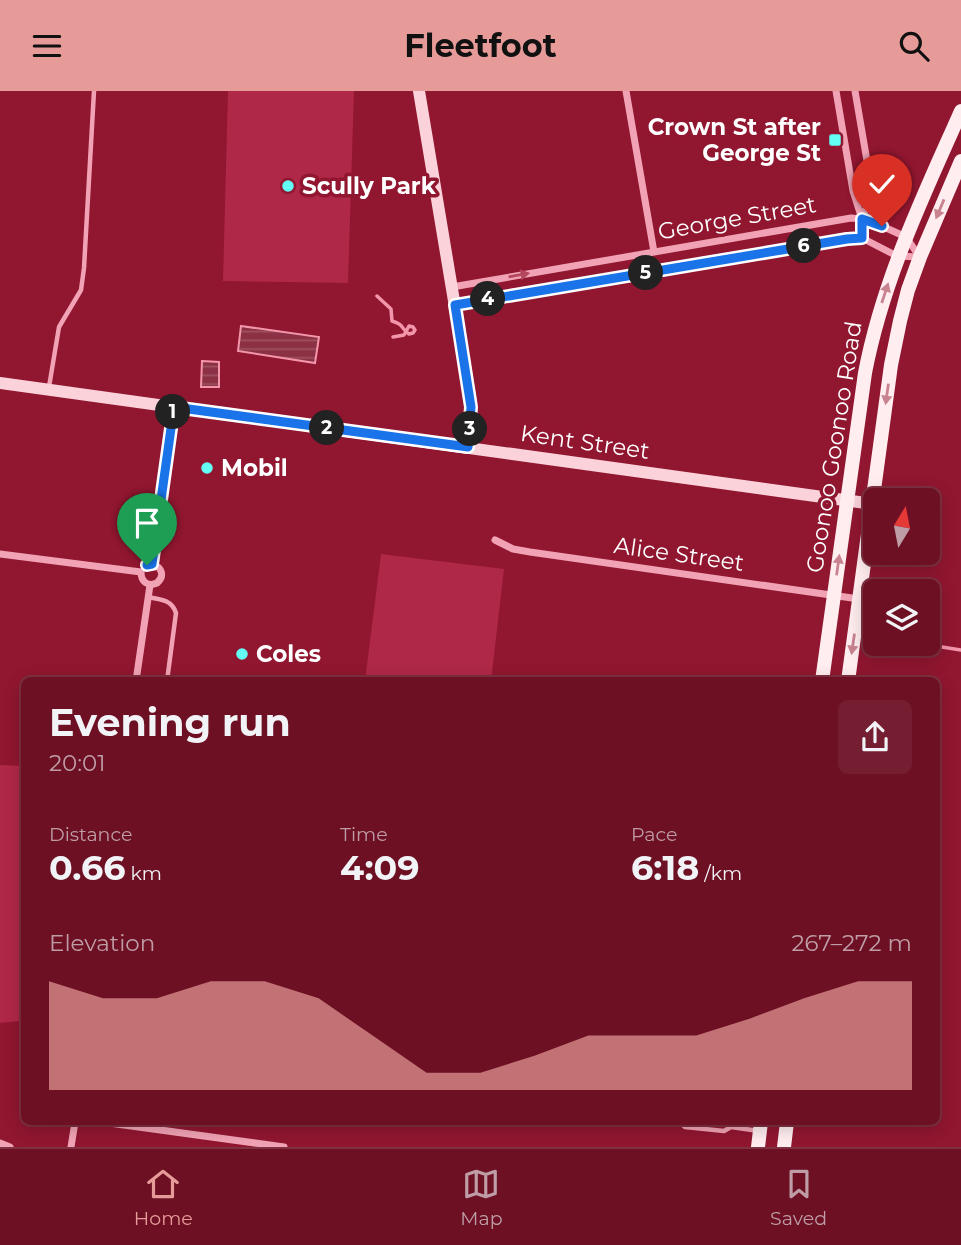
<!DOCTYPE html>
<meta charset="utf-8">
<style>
body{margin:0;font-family:Montserrat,sans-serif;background:#751e31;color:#f1f3f6;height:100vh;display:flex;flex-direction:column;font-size:26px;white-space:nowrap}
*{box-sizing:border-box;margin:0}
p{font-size:23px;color:#bf9da6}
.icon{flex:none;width:38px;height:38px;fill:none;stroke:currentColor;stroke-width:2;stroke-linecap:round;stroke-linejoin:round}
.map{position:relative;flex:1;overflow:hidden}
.sheet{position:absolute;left:21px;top:586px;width:919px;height:448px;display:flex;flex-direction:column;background:#6d1024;border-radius:10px;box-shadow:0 4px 18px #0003,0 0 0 2px #7f3041}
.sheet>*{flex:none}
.needle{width:46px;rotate:10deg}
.fabs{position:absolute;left:863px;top:397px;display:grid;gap:14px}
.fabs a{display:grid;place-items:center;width:77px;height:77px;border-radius:10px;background:#6d1024;box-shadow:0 4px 18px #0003,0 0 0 2px #7f3041;font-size:35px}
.pin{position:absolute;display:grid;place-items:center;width:60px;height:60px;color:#fff;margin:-72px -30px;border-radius:50% 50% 50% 0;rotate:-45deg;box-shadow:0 0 7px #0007}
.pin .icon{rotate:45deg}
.km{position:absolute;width:35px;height:35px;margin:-18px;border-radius:50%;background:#222;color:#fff;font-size:19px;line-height:35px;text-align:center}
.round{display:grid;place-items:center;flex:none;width:74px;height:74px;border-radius:10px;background:#751e31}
.headline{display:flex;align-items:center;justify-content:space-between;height:119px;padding:0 28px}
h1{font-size:38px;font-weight:700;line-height:52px}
.figures{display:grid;grid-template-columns:repeat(3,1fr);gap:10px;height:119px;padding:7px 28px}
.figures div{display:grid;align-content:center}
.figures b{font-size:35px;font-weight:700}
.figures small{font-size:19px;font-weight:400}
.figures p{font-size:19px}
.chart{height:196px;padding:14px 28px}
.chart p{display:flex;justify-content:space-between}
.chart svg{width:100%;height:126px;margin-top:7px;fill:#e69b98;opacity:.7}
header{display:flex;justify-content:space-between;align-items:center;height:91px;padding:0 28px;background:#e69b98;color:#111;font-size:32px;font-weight:700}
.tab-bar{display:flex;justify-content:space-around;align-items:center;height:98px;border-top:2px solid #7f3041;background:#6d1024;font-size:19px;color:#bf9da6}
.tab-bar a{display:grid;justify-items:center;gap:4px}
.tab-bar .current{color:#e69b98}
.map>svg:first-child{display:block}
</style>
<header><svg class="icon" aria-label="menu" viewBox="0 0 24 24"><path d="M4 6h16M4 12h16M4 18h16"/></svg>Fleetfoot<svg class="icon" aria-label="search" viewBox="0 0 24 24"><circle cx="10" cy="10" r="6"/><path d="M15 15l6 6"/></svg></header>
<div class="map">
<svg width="961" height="1056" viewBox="0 0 961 1056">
<defs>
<pattern id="water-rules" width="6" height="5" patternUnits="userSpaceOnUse" patternTransform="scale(1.75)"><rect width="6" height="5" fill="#8c3145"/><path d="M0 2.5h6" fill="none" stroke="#9d5061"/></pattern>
</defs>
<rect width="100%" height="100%" fill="#911630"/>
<path fill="#b02847" d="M228,0H354L348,192L223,190Z
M381,463L504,478L491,590H365Z
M0,674L24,675V927L19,930L0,932Z"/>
<path fill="url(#water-rules)" stroke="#f396ac" stroke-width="2" d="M241,235L319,246L315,272L238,260Z
M202,270L219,271V296H201Z"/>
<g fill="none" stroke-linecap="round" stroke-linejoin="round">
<path stroke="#f396ac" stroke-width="3.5" d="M377,205L391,218L392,230C405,234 400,237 409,243L413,242L415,239L413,236L409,235L404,244L393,246
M923,553L961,559"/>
<path stroke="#f1a3b5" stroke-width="4.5" d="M49,296L59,236L81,199L84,177L94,0
M148,506C160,508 172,509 176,522L167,590
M679,1031L685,1036L724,1040L731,1036L759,1040"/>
<path stroke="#f1a3b5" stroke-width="7" d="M626,0L654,161
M836,0L853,100L862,128V147
M855,0L872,99L863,127
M452,196L851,127L862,128L873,131L906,146L919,165
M455,214L855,147H862L897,165L919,166
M495,449L513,458L530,461L859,508
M0,463L141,481
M152,473L174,316
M141,481C141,491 148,496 157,492C165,485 162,476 152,473
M136,590L150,494
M102,1031L284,1056
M0,1052L10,1056
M71,1056L75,1031"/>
<path stroke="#fbd2da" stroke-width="12" d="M419,0L470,306L471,325L468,356
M0,292L873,413"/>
<path stroke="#ffedf0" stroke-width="14" d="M822,590L865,282C883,188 923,106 961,20
M848,590L891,274L900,230L908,199L920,166L961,70
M758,1056L761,1031
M784,1056L787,1031"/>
</g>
<defs><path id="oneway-solid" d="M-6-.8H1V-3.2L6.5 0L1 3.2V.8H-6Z" transform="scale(1.75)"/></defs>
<g fill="#c88290">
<use href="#oneway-solid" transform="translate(940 118) rotate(113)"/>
<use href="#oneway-solid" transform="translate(885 202) rotate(-72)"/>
<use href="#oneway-solid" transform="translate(887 303) rotate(98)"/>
<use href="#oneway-solid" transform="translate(838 474) rotate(-82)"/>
<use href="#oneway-solid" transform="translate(853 553) rotate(98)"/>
</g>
<use fill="#b3475f" href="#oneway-solid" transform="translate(519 184) rotate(-10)"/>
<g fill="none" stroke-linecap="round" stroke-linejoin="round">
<defs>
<path id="route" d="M147,474L152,473L174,316L468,356L471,316L455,214L847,148L862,147V128L882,135"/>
</defs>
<use href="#route" stroke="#fff" stroke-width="14"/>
<use href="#route" stroke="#1a73e8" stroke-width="9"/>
</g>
<g fill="#63fff5" stroke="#911630" stroke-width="2.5">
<rect x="828" y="42" width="14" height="14" rx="3.5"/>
<circle cx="288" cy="95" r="7"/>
<circle cx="207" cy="377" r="7"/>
<circle cx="242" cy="563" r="7"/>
</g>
<g text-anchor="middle" stroke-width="7" stroke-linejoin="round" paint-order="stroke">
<g font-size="23" font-weight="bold" fill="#fff" stroke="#911630" text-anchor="start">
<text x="821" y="44" text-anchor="end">Crown St after<tspan x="821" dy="26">George St</tspan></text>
<text x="302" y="103">Scully Park</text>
<text x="221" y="385">Mobil</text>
<text x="256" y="571">Coles</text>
</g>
<g font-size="23" fill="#fff" stroke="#911630">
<text transform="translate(737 127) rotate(-10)" y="8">George Street</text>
<text transform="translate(585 351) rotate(8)" y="8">Kent Street</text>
<text transform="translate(834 356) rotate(-81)" y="8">Goonoo Goonoo Road</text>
<text transform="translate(679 463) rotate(8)" y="8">Alice Street</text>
</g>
</g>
</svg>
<div class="fabs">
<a><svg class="needle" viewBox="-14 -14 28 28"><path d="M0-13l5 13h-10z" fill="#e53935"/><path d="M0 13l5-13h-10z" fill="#bf9da6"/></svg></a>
<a><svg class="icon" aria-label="layers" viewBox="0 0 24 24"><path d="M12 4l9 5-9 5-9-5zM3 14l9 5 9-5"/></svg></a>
</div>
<div class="pin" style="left:147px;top:474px;background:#1e9e55"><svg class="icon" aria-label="arrive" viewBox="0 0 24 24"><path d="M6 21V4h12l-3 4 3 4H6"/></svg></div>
<div class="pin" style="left:882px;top:135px;background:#d93025"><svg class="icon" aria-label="check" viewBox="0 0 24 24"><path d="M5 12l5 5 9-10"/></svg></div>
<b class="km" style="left:173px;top:321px">1</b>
<b class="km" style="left:327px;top:337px">2</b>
<b class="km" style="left:470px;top:338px">3</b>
<b class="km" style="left:488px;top:208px">4</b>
<b class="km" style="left:646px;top:182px">5</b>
<b class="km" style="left:804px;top:155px">6</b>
<section class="sheet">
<div class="headline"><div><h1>Evening run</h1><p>20:01</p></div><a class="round"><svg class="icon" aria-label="share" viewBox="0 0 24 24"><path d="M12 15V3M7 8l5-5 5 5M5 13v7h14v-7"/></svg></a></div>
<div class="figures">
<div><p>Distance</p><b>0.66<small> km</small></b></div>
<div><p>Time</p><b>4:09</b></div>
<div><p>Pace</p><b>6:18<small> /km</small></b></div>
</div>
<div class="chart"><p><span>Elevation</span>267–272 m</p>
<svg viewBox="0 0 160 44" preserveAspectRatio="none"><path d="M0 44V6L10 12L20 12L30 6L40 6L50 12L60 25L70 38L80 38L90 32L100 25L110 25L120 25L130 19L140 12L150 6L160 6V44z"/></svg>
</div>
</section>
</div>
<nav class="tab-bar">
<a class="current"><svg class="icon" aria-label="home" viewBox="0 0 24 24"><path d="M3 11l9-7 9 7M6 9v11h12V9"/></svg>Home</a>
<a><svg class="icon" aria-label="map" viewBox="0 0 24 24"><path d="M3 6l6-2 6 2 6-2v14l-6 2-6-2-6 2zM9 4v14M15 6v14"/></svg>Map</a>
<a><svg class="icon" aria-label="saved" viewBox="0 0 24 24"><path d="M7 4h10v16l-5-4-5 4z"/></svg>Saved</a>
</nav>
